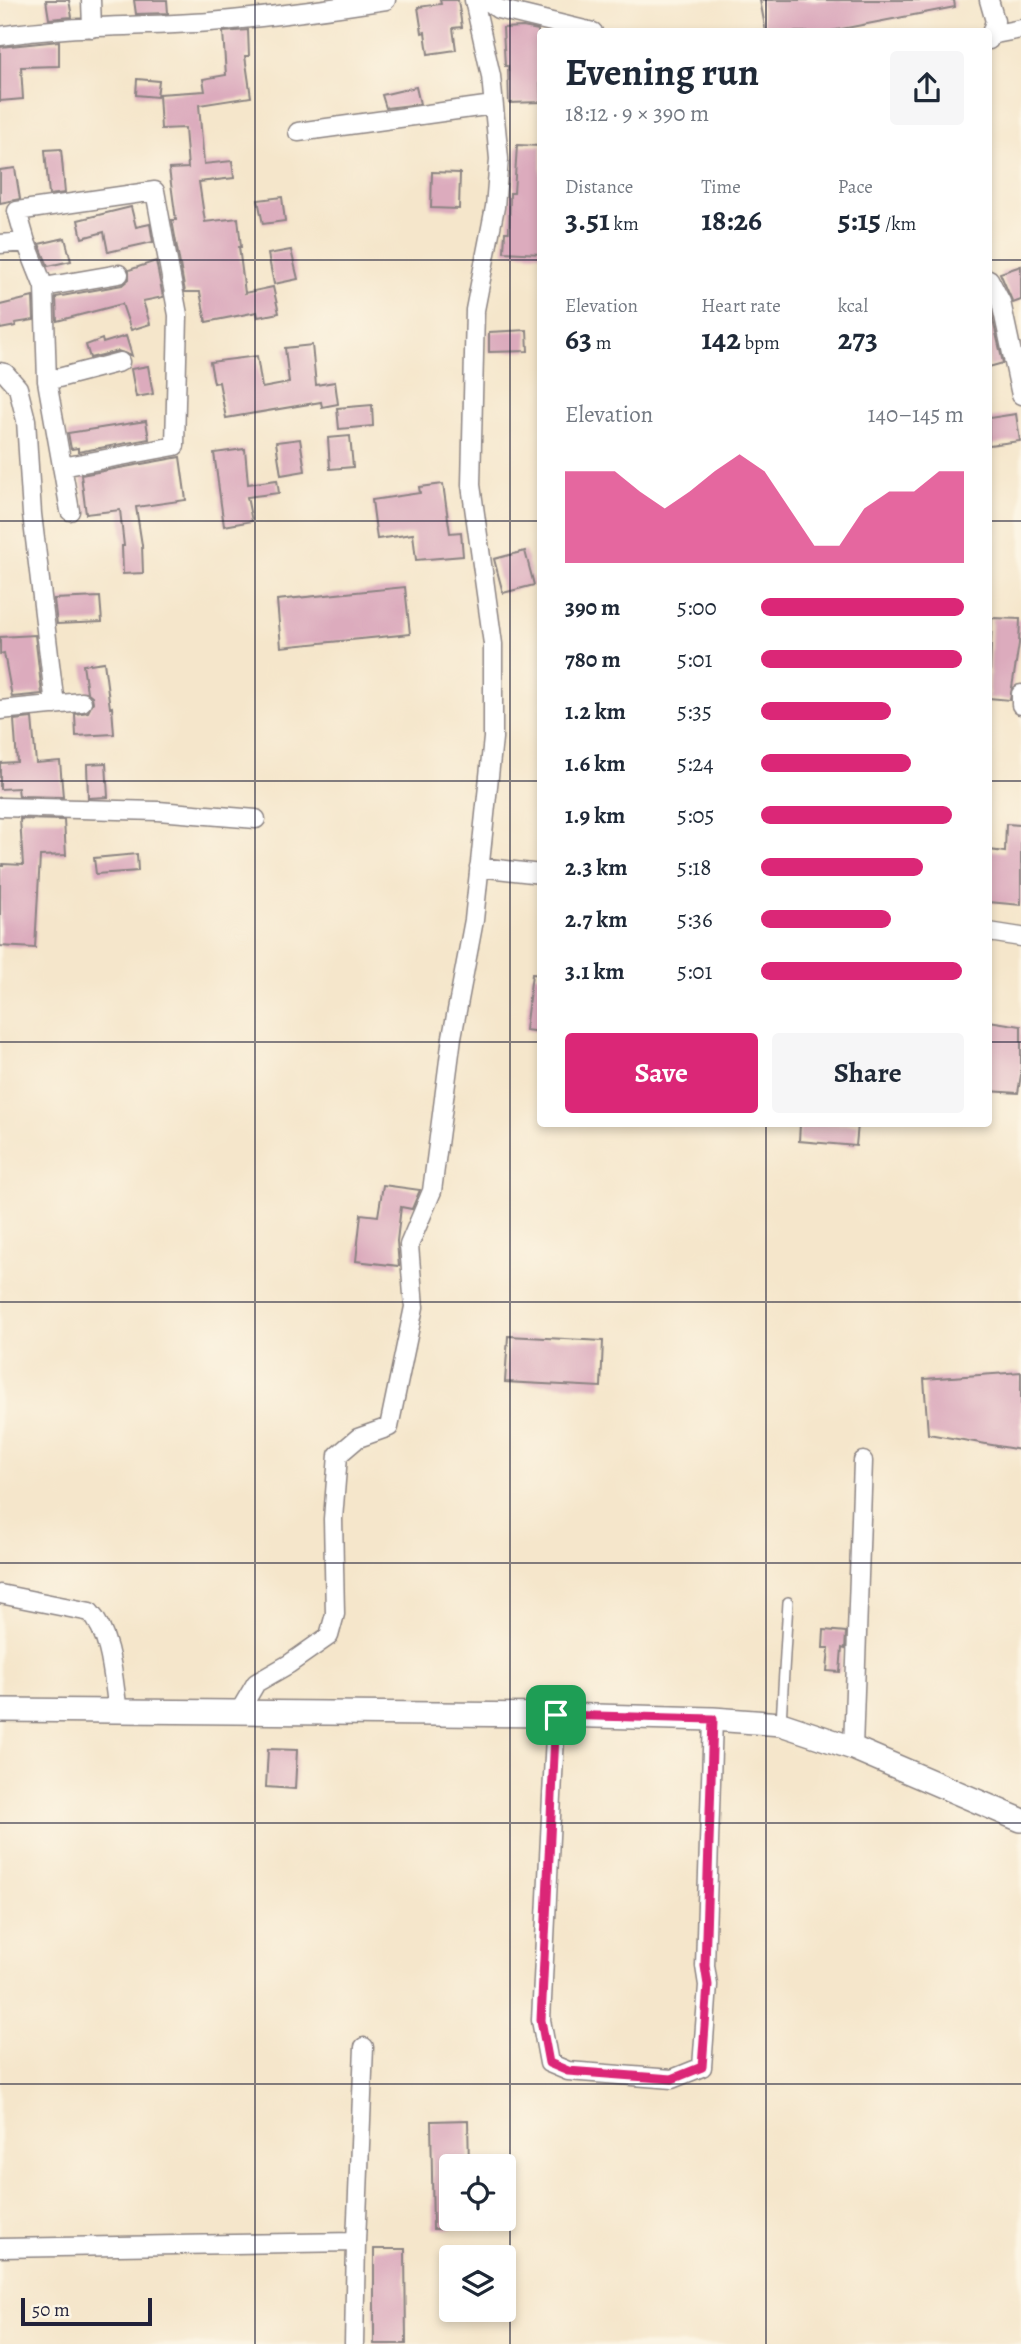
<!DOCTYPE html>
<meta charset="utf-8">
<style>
body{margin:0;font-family:Alegreya,serif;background:#f6f6f7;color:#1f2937;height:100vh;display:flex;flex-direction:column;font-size:26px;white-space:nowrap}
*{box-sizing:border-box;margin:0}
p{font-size:23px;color:#747a83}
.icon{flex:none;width:38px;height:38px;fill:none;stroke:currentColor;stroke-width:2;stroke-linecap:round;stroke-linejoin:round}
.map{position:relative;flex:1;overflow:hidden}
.drawer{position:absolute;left:537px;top:28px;width:455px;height:1099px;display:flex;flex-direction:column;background:#fff;border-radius:7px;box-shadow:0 4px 10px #0003}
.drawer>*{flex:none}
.tools{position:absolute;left:439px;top:2154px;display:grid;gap:14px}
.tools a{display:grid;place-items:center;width:77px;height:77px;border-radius:7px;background:#fff;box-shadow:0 4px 10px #0003;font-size:35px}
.scale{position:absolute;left:21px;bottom:18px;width:131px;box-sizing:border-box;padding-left:7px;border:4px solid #22223b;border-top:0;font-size:19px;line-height:24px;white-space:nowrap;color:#22223b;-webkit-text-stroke:5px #fcf5e5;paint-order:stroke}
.pin{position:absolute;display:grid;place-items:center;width:60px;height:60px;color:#fff;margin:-30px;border-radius:14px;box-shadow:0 4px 10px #0006}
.round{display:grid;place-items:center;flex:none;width:74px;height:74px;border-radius:7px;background:#f6f6f7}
.summary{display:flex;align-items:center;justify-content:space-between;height:119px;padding:0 28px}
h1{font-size:38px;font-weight:600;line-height:52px}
.figures{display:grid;grid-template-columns:repeat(3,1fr);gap:10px;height:119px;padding:7px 28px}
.figures div{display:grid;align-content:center}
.figures b{font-size:30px;font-weight:600}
.figures small{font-size:19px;font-weight:400}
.figures p{font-size:19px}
.chart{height:196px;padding:14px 28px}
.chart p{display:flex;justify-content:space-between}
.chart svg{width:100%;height:126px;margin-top:7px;fill:#db2777;opacity:.7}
.cta{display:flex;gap:14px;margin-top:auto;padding:14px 28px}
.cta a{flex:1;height:80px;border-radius:7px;background:#db2777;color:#fff;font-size:28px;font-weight:600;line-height:80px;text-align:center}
.cta a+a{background:#f6f6f7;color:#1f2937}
ul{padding:0 28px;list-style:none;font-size:23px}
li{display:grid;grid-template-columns:112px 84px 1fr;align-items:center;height:52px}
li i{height:18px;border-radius:9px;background:#db2777}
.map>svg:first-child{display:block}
</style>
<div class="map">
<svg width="1021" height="2344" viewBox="0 0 1021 2344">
<rect width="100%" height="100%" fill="#fcf5e5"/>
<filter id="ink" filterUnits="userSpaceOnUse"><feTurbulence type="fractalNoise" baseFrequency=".0143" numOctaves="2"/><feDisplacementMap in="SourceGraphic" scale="14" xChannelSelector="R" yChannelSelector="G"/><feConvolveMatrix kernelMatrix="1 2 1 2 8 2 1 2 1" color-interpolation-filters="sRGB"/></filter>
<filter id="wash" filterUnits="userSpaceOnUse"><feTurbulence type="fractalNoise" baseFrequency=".00686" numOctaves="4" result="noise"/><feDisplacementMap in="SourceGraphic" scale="28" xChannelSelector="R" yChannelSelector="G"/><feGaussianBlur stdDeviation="1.57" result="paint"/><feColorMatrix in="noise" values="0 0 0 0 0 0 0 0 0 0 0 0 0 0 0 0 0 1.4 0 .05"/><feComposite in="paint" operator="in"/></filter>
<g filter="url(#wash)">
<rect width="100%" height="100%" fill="#f5e6cb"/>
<g id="blocks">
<path fill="#dcabbd" d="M46,0H69L72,17L49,19Z
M134,0H167L168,13L136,14Z
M440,0H458L462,27L453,28L456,50L428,54L425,32L422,33L418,7L441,4Z
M760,0H954L955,7L826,32H766Z
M523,27L538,30L541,102L509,103L508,66H505L503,28Z
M248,30L249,56H245L251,97L199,105L204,164L232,161L234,178L199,182L205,222L238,218L241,247H239L245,293L273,287L279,313L258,317L257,312L206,322L200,292H185L172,220H176L169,169L188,168L185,128L161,129L159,94L205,91L203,79L226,75L223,32Z
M59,41V66L21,67L23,99L0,101V47Z
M137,79L159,81L157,97L136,95Z
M416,87L420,104L386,108L382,95Z
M517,145L541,146V254L504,252L505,232H509L510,193H514Z
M61,149L65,193L49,195L45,150Z
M15,168L20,199L0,203V170Z
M432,172L460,173L459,209L431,208Z
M282,197L285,221L263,224L258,200Z
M131,207L136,227L150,224L153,242L108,252L104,232L82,238L78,220Z
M65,238L71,261L48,266L39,244Z
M291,250L298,279L274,284L268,254Z
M156,261L163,297L143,301L150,324L131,330L122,304L57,321L56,297L122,285L129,279V270Z
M1021,266V300L1013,303L1000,273Z
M33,297L34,320L15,323L16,326L0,329V305Z
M989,303L1003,363L989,367Z
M527,330L528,351L489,352V332Z
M126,336L132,356L118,351L90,358L86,345L102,339L103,343Z
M312,345L316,385L335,382L338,404L322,407L321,402L226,418L219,382L214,383L210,362L257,356L262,388L289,383L285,348Z
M148,366L153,394L136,397L131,369Z
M372,405L373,426L339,429L337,408Z
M1016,414L1020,441L989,445V418Z
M146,421L149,439L78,452V448L71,449L68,433Z
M350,436L353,467L330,469L328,438Z
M300,439L305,471L281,475L276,442Z
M245,449L248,484L277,480L279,493L247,497L252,521L224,526L214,453Z
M180,457L186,500L136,507L142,545L143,573L123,574L122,546H124L120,510L86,514L81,475Z
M443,484L450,533L461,532L463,556L416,560L413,534L377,539L372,500L420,493L419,487Z
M525,551L534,585L503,593L494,559Z
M405,587L410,634L281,647L277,600Z
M100,597L102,622L57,624L54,599Z
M992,618L1020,619L1019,644L1010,700L989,698Z
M35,635L42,694L12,697L4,653L0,654V637Z
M104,662L110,708L112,707L114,734L76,736L75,714L88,712L93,702L92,696L87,692L83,665Z
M32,718L36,763L60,761L63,797L19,796L18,788L0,789V763L17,762L14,720Z
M106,763L108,797L88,798L87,764Z
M20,819L64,820L66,855L40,856L35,948L0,946V866H3V864L23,865Z
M1006,824L1021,825V905L989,902V850L1005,852Z
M137,854L138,871L96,874L94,858Z
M532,974L541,975V1032L525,1030Z
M989,1021L1021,1026V1075L1018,1093L989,1091Z
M800,1124H858L856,1146L799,1141Z
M383,1185L420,1190L412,1209L401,1207L397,1241L399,1266L356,1261L361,1214L378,1216Z
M508,1336L603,1341L601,1387L505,1382Z
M1021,1372V1450L928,1434L924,1379Z
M824,1630L846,1632L845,1649L842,1648L840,1672L827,1671L829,1648H823Z
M268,1749L297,1750L295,1789L266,1787Z
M468,2120L469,2166H452V2229H433L431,2121Z
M374,2249H405L406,2344H374Z"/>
</g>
</g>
<g filter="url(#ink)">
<use href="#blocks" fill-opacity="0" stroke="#8c8483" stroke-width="2"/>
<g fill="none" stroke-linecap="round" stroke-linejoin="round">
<defs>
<path id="service" d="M781,1723L788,1602"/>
<path id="minor" d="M91,0L92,28
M487,0L498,9L593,32
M989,0L995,21L989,40
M990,35L1021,29
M0,36C69,25 140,27 210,22C269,17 328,9 386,0
M298,132L493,105
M26,242L17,211L155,191L178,315L175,446L62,467
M0,244L26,242L44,287L47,381L70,511
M989,279L1001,302L1021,395
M44,287L119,274
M0,372L5,373L18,388L26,420L32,514L55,705
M47,381L120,362
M1021,694V705
M0,710L82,702
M0,807L158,811L256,819
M479,867L541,874
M989,932L1021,937
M0,1594L90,1612C112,1636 113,1680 118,1711
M239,1712L256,1683L289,1664L329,1636L335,1614L333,1519L338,1455L358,1438L389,1427L414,1307L409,1245L432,1191L452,1037L474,920L493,738V644L471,485L475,310L495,207L499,159L491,76L474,0
M556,1715L541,2020L549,2063L568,2071L672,2079L702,2067L708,1985L705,1966L713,1719
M853,1748L863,1461
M356,2242L364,2047
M0,2248L356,2242L354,2344"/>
<path id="tertiary" d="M0,1710L556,1715L713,1719L781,1724L853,1748L1021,1820"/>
</defs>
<use href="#service" stroke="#8c8483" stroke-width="12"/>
<use href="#minor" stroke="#8c8483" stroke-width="21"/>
<use href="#tertiary" stroke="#8c8483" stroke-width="26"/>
<use href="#service" stroke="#fff" stroke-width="9"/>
<use href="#minor" stroke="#fff" stroke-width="18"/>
<use href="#tertiary" stroke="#fff" stroke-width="23"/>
</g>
</g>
<g fill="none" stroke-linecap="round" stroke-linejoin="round" filter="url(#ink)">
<defs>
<path id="route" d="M556,1715L713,1719L705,1966L708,1985L702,2067L672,2079L568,2071L549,2063L541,2020Z"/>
</defs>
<use href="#route" stroke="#fff" stroke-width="14"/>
<use href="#route" stroke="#db2777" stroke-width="9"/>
</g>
<path fill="none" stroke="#22223b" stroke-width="2" stroke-opacity="0.55" d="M255,0V2344M510,0V2344M766,0V32M0,260H541M989,260H1021M0,521H541M989,521H1021M0,781H541M989,781H1021M0,1042H541M989,1042H1021M766,1124V2344M0,1302H1021M0,1563H1021M0,1823H1021M0,2084H1021"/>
</svg>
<div class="tools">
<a><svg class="icon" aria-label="locate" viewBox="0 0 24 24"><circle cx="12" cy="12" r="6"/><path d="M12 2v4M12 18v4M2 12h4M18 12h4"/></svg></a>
<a><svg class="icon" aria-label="layers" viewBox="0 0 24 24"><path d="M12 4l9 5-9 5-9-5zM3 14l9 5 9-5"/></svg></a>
</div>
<div class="scale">50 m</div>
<div class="pin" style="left:556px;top:1715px;background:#1e9e55"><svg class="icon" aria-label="arrive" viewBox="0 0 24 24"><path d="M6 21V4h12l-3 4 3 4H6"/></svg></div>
<section class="drawer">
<div class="summary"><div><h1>Evening run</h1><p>18:12 · 9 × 390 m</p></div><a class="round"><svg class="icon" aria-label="share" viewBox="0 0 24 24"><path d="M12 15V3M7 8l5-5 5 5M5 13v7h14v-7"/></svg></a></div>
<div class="figures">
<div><p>Distance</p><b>3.51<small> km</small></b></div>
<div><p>Time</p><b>18:26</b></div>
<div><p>Pace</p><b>5:15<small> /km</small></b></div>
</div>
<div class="figures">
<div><p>Elevation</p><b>63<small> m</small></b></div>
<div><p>Heart rate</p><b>142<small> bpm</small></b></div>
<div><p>kcal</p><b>273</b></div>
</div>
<div class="chart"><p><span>Elevation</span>140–145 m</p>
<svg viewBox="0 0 160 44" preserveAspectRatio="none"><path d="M0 44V12L10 12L20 12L30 19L40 25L50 19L60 12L70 6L80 12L90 25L100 38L110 38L120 25L130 19L140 19L150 12L160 12V44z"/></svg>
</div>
<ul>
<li><b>390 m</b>5:00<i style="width:100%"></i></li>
<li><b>780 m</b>5:01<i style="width:99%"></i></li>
<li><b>1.2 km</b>5:35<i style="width:64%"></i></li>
<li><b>1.6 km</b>5:24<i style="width:74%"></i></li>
<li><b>1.9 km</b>5:05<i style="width:94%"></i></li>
<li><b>2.3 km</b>5:18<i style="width:80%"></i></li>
<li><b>2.7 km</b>5:36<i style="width:64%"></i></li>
<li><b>3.1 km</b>5:01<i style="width:99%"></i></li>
</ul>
<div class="cta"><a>Save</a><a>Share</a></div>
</section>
</div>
